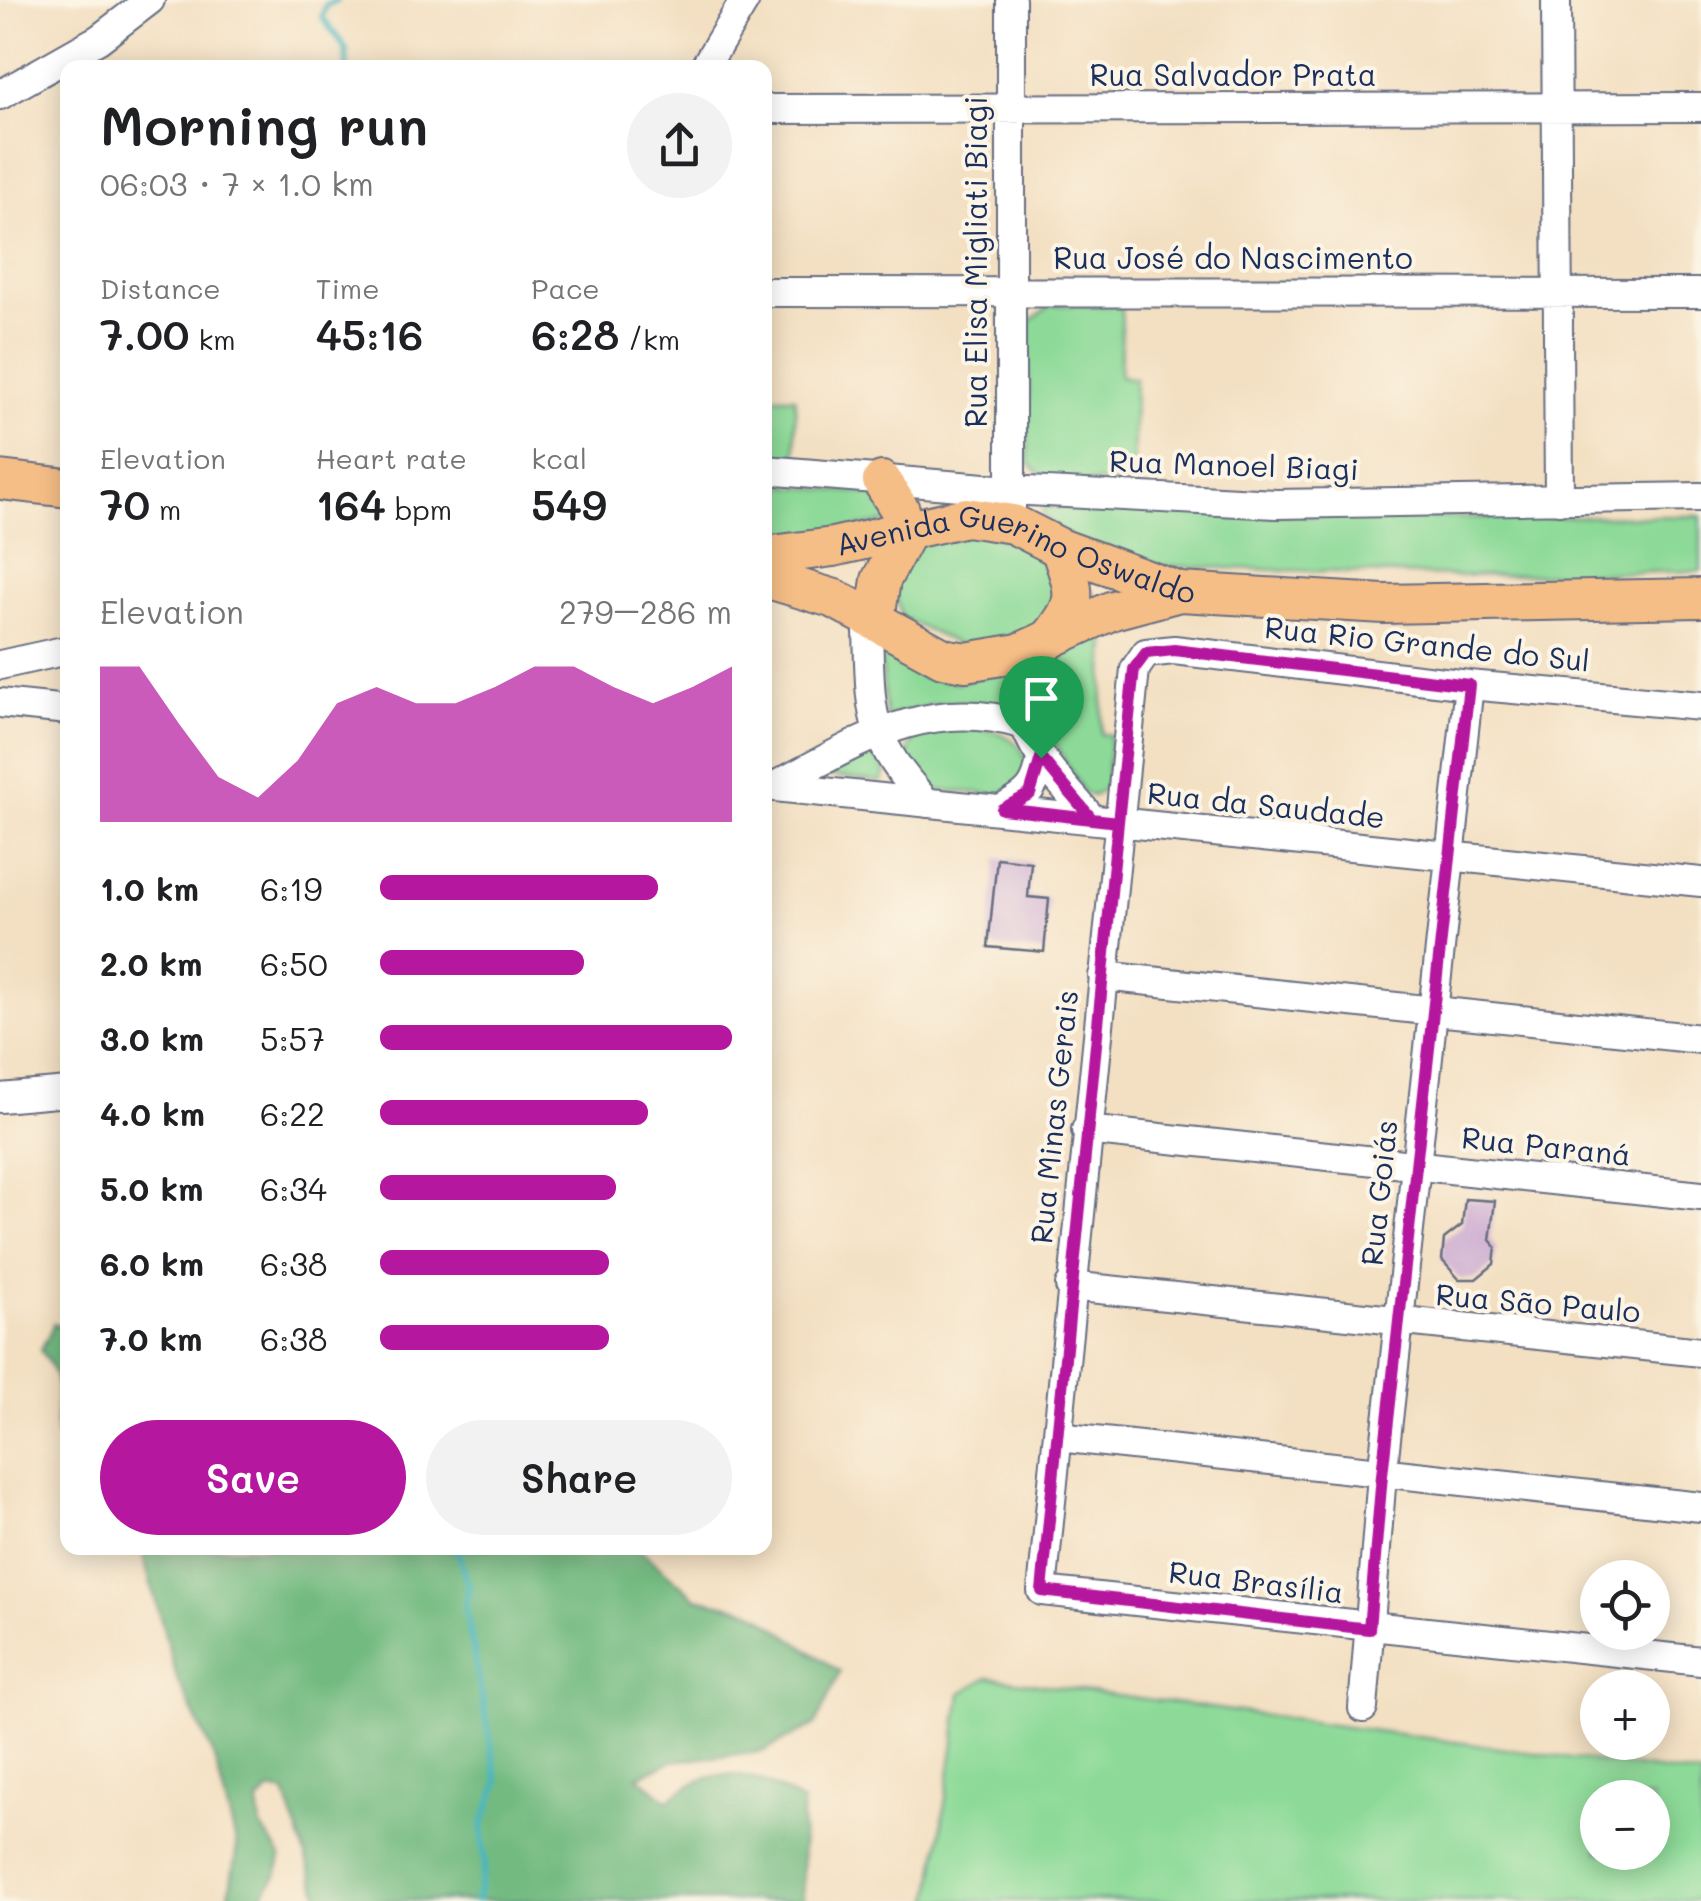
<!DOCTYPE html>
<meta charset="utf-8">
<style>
body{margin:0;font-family:Mali,sans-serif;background:#f2f2f2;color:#202124;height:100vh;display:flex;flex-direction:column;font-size:38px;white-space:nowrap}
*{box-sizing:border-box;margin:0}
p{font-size:32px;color:#757577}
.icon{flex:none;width:55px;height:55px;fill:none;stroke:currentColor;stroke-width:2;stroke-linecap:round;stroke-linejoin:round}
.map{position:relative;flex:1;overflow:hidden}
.panel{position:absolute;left:60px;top:60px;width:712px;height:1495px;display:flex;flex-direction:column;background:#fff;border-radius:20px;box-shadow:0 5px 25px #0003}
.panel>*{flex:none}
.controls{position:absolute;left:1580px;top:1560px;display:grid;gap:20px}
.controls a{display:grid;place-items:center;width:90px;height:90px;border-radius:50%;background:#fff;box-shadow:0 5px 25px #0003;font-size:50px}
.pin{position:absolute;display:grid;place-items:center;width:85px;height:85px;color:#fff;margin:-102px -42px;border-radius:50% 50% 50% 0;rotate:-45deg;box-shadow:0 0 10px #0007}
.pin .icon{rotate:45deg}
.round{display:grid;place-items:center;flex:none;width:105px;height:105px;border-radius:52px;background:#f2f2f2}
.overview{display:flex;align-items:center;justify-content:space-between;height:170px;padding:0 40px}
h1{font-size:55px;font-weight:600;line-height:75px}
.metrics{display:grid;grid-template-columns:repeat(3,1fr);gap:15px;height:170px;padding:10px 40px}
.metrics div{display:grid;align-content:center}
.metrics b{font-size:42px;font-weight:600}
.metrics small{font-size:28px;font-weight:400}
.metrics p{font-size:28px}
.chart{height:280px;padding:20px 40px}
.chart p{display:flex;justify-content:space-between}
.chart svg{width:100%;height:180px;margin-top:10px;fill:#b5179e;opacity:.7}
.button{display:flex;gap:20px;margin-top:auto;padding:20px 40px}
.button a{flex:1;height:115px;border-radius:60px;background:#b5179e;color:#fff;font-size:40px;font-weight:600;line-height:115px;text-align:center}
.button a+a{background:#f2f2f2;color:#202124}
ul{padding:0 40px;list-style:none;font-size:32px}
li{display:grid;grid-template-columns:160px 120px 1fr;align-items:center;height:75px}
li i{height:25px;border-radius:12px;background:#b5179e}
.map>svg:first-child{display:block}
</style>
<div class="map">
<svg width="1701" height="1901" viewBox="0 0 1701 1901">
<rect width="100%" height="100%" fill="#fcf5e5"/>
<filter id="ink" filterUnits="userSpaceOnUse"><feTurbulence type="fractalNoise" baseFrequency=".01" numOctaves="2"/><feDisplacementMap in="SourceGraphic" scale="20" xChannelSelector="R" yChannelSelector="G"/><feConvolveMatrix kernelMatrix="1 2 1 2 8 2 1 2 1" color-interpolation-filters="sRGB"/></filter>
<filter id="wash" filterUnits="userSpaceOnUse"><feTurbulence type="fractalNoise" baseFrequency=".0048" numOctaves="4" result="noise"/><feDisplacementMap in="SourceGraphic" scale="40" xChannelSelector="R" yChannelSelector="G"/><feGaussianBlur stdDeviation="2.25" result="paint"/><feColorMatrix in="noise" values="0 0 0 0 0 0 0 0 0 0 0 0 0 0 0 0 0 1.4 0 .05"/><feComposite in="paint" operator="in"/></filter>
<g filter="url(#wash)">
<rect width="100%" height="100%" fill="#f3dfc1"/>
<path fill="#8dda98" stroke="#54847b" stroke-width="2.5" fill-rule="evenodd" d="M1051,305L1122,306L1120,376L1135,379L1133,482C1104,481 1042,491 1028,460L1029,322Z
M765,397H795L796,459L765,455Z
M765,484L873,494L891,521L765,546Z
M1047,506L1394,518L1701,516V571L1455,576L1136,565L1079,547L1044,518L1042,510Z
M967,529C1027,548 1037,539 1059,602L1034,633L963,647L902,618L891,582L919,544Z
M1124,615L1122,635H1106L1101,734L1110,735L1106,789L1093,796L1084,793L1032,704L1040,666Z
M885,646L922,678L959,682L1018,666L1010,704L943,703L886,717L880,647Z
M933,729C968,730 1012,721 1027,761L1019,788L996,794L933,790L905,759L915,735Z
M872,749L886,772L881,782L820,775Z
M988,1677L1701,1776V1901H931L961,1693ZM1598,1798H1652V1852H1598Z"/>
<path fill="#72ba80" stroke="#46746f" stroke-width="2.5" d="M54,1324L67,1330V1450C46,1428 62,1405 56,1379C54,1370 46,1358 41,1350Z
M141,1548H638L696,1598L751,1610L840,1672L815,1725L761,1752L672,1761L638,1776L668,1801C715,1760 752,1772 802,1802L803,1901H321L285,1793L270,1790L258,1802L261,1827L281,1856L278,1873L258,1901H228L237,1846L213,1754L177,1678Z"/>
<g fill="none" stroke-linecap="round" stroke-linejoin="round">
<path stroke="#47b6bd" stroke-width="6" d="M337,0L326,5L322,17L346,49L347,68
M456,1548L469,1587L465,1606L498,1783L482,1826L485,1865L476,1901"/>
</g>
<g id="blocks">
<path fill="#caa8d0" d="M997,858L1031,862L1028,897L1049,899L1044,952L988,947Z
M1465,1199L1495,1201L1490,1240L1496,1247L1494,1264L1476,1279H1459L1442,1260L1444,1239L1462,1225Z"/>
</g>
</g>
<g filter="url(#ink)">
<use href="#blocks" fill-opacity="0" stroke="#676d81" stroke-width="2.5"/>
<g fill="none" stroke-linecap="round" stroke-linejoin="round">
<defs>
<path id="minor" d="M1011,0V507
M1556,0L1559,500
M704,68L745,0
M0,95L99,39L150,0
M765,109L1701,107
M765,292L1701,293
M765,470L1009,490L1276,504L1701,497
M875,619L868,631C871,717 867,736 927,803
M1046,644C986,712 1047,765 1092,819
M0,665L68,650
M0,703L68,710
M1701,706L1469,685L1174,650L1146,653L1135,669L1042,1591L1701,1661
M765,786L1701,882
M773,787C856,744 925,695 1021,724
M1002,809C1028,795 1037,788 1041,758
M1103,976L1701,1039
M0,1098L68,1092
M1086,1130L1701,1196
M1070,1286L1701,1352
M1058,1437L1701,1507
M1363,1708L1382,1475L1469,685"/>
<g id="major">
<path d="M0,480L68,488"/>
<path d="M882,481L900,510L906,533"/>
<path id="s1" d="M765,556L833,547L966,517L1013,524L1060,548L1180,592L1384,604L1701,598"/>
<path d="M765,578L835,599L943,658L966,662L1019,653L1113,610L1180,592"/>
<path d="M875,619L881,580L906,533"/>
<path d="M1047,642C1081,601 1076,595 1060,548"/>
</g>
</defs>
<use href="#minor" stroke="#676d81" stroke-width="32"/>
<use href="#major" stroke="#676d81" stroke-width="42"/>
<use href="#minor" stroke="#fff" stroke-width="28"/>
<use href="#major" stroke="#f6be87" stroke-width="38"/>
</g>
</g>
<g fill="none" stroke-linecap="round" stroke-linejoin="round" filter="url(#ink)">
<defs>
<path id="route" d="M1041,758L1092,819L1118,822L1042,1591L1369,1629L1382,1475L1469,685L1174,650L1146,653L1134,669L1118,822L1002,809L1030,794L1041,758"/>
</defs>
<use href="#route" stroke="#fff" stroke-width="20"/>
<use href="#route" stroke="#b5179e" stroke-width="12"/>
</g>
<g text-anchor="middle" stroke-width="8" stroke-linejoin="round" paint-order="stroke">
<g font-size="30" fill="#1b2f5e" stroke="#fcf5e5">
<text x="1233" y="86">Rua Salvador Prata</text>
<text x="1233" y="269">Rua José do Nascimento</text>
<text transform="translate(977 262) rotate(-90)" y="10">Rua Elisa Migliati Biagi</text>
<text transform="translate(1234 466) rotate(2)" y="10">Rua Manoel Biagi</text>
<text dy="10" stroke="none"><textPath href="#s1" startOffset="260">Avenida Guerino Oswaldo</textPath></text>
<text transform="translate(1427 645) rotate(6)" y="10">Rua Rio Grande do Sul</text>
<text transform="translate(1266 806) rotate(6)" y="10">Rua da Saudade</text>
<text transform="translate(1055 1117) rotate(-84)" y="10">Rua Minas Gerais</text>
<text transform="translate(1546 1147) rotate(6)" y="10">Rua Paraná</text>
<text transform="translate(1380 1193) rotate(-84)" y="10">Rua Goiás</text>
<text transform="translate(1538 1304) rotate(5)" y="10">Rua São Paulo</text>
<text transform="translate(1256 1583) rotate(7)" y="10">Rua Brasília</text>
</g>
</g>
</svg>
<div class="controls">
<a><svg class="icon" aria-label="locate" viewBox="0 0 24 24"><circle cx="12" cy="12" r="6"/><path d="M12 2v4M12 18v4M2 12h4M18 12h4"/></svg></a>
<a>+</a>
<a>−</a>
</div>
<div class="pin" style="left:1041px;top:758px;background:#1e9e55"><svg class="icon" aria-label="arrive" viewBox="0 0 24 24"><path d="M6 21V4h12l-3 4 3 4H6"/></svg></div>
<section class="panel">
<div class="overview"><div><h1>Morning run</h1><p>06:03 · 7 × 1.0 km</p></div><a class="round"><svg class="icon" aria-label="share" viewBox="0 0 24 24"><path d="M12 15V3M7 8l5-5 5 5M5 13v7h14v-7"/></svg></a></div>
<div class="metrics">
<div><p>Distance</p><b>7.00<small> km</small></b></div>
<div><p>Time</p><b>45:16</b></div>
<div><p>Pace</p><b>6:28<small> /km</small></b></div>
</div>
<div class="metrics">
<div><p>Elevation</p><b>70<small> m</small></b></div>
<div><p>Heart rate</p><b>164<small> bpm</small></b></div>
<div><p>kcal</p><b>549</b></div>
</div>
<div class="chart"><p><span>Elevation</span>279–286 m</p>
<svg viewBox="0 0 160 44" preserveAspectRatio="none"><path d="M0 44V6L10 6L20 20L30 33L40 38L50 29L60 15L70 11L80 15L90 15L100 11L110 6L120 6L130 11L140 15L150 11L160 6V44z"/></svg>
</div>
<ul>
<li><b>1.0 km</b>6:19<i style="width:79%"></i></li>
<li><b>2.0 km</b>6:50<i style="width:58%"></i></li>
<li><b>3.0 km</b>5:57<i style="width:100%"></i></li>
<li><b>4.0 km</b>6:22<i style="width:76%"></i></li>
<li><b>5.0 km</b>6:34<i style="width:67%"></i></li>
<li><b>6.0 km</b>6:38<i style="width:65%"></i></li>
<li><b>7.0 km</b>6:38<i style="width:65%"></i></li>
</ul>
<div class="button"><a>Save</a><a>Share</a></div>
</section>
</div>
